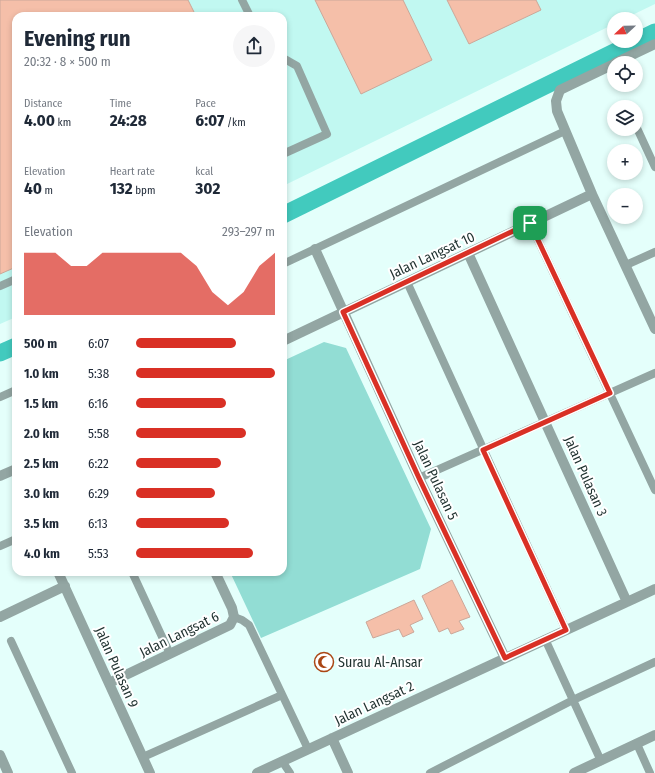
<!DOCTYPE html>
<meta charset="utf-8">
<style>
body{margin:0;font-family:"Fira Sans Condensed",sans-serif;background:#f6f6f7;color:#1f2937;height:100vh;display:flex;flex-direction:column;font-size:15px;white-space:nowrap}
*{box-sizing:border-box;margin:0}
p{font-size:13px;color:#747a83}
.icon{flex:none;width:22px;height:22px;fill:none;stroke:currentColor;stroke-width:2;stroke-linecap:round;stroke-linejoin:round}
.map{position:relative;flex:1;overflow:hidden}
.details{position:absolute;left:12px;top:12px;width:275px;height:564px;display:flex;flex-direction:column;background:#fff;border-radius:12px;box-shadow:0 2px 6px #0003}
.details>*{flex:none}
.needle{width:26px;rotate:248deg}
.buttons{position:absolute;left:607px;top:12px;display:grid;gap:8px}
.buttons a{display:grid;place-items:center;width:36px;height:36px;border-radius:50%;background:#fff;box-shadow:0 2px 6px #0003;font-size:20px}
.pin{position:absolute;display:grid;place-items:center;width:34px;height:34px;color:#fff;margin:-17px;border-radius:8px;box-shadow:0 2px 6px #0006}
.round{display:grid;place-items:center;flex:none;width:42px;height:42px;border-radius:21px;background:#f6f6f7}
.overview{display:flex;align-items:center;justify-content:space-between;height:68px;padding:0 12px}
h1{font-size:22px;font-weight:700;line-height:30px}
.metrics{display:grid;grid-template-columns:repeat(3,1fr);gap:6px;height:68px;padding:4px 12px}
.metrics div{display:grid;align-content:center}
.metrics b{font-size:17px;font-weight:700}
.metrics small{font-size:11px;font-weight:400}
.metrics p{font-size:11px}
.chart{height:112px;padding:8px 12px}
.chart p{display:flex;justify-content:space-between}
.chart svg{width:100%;height:72px;margin-top:4px;fill:#d93025;opacity:.7}
ul{padding:0 12px;list-style:none;font-size:13px}
li{display:grid;grid-template-columns:64px 48px 1fr;align-items:center;height:30px}
li i{height:10px;border-radius:5px;background:#d93025}
.map>svg:first-child{display:block}
</style>
<div class="map">
<svg width="655" height="773" viewBox="0 0 655 773">
<rect width="100%" height="100%" fill="#e4fffb"/>
<path fill="#c1f8f1" d="M0,0H655V4L624,19H614V24L283,186V16H16V317L0,324Z"/>
<path fill="#92ddd4" d="M324,342L346,348L431,529L420,569L261,638L230,572H283V361Z"/>
<g fill="none" stroke-linecap="round" stroke-linejoin="round">
<path stroke="#42cabe" stroke-width="17" d="M283,215L655,32
M0,353L16,346"/>
</g>
<path fill="#f5bfa9" stroke="#cba799" d="M0,0H188L196,16H16V267L0,274Z
M315,0H403L432,60L361,94Z
M447,0H536L541,10L469,44Z
M452,580L470,617L459,621L464,629L451,634L448,628L439,632L422,596Z
M414,600L423,619L410,625L414,632L403,637L399,629L373,638L366,622Z"/>
<g fill="none" stroke-linecap="round" stroke-linejoin="round">
<path stroke="#93a6a3" stroke-width="8" d="M242,0L250,16
M283,58L297,66L327,134L283,154
M636,126L655,167
M530,223L655,490
M283,264L565,131
M626,265L655,252
M407,282L566,630
M0,286L16,279
M0,397L16,390
M419,478L655,373
M0,546L16,539
M132,572L170,654
M234,617L242,620L249,625L308,749
M545,639L601,761
M11,641L72,773
M637,744L650,773
M143,757L282,695
M282,761L290,773
M430,773L573,700L655,662"/>
<path stroke="#93a6a3" stroke-width="10" d="M615,63L655,44
M614,64L560,90L556,101L557,111L592,194L655,329
M315,249L419,478L505,658
M468,253L627,602
M283,341L592,194
M0,476L16,469
M58,572L150,773
M0,617L65,586
M109,683L230,625L234,617L232,608L215,572
M332,738L348,773
M0,755L8,773
M257,773L655,589
M574,773L655,735"/>
</g>
<g fill="none" stroke-linecap="round" stroke-linejoin="round">
<defs>
<path id="route" d="M530,223L610,393L483,450L566,630L505,658L419,478L343,312Z"/>
</defs>
<use href="#route" stroke="#fff" stroke-width="8"/>
<use href="#route" stroke="#d93025" stroke-width="5"/>
</g>
<defs>
<symbol id="mosque-ring" viewBox="-11 -11 22 22"><circle r="9.5" fill="#fff" stroke="#aa4614" stroke-width="1.5"/><path d="M3.5-4.9A6 6 0 1 0 3.5 4.9A5 5 0 1 1 3.5-4.9Z" fill="#aa4614"/></symbol>
</defs>
<g fill-rule="evenodd">
<use href="#mosque-ring" x="313" y="651" width="22" height="22"/>
</g>
<g text-anchor="middle" stroke-width="4" stroke-linejoin="round" paint-order="stroke">
<g font-size="14" fill="#1f312f" stroke="#fff">
<text transform="translate(432 255) rotate(-25)" y="5">Jalan Langsat 10</text>
<text transform="translate(586 476) rotate(66)" y="5">Jalan Pulasan 3</text>
<text transform="translate(436 480) rotate(65)" y="5">Jalan Pulasan 5</text>
<text transform="translate(179 634) rotate(-26)" y="5">Jalan Langsat 6</text>
<text transform="translate(117 667) rotate(66)" y="5">Jalan Pulasan 9</text>
<text transform="translate(374 703) rotate(-25)" y="5">Jalan Langsat 2</text>
</g>
<g font-size="14" fill="#1f312f" stroke="#fff" text-anchor="start">
<text x="338" y="667">Surau Al-Ansar</text>
</g>
</g>
</svg>
<div class="buttons">
<a><svg class="needle" viewBox="-14 -14 28 28"><path d="M0-13l5 13h-10z" fill="#e53935"/><path d="M0 13l5-13h-10z" fill="#747a83"/></svg></a>
<a><svg class="icon" aria-label="locate" viewBox="0 0 24 24"><circle cx="12" cy="12" r="6"/><path d="M12 2v4M12 18v4M2 12h4M18 12h4"/></svg></a>
<a><svg class="icon" aria-label="layers" viewBox="0 0 24 24"><path d="M12 4l9 5-9 5-9-5zM3 14l9 5 9-5"/></svg></a>
<a>+</a>
<a>−</a>
</div>
<div class="pin" style="left:530px;top:223px;background:#1e9e55"><svg class="icon" aria-label="arrive" viewBox="0 0 24 24"><path d="M6 21V4h12l-3 4 3 4H6"/></svg></div>
<section class="details">
<div class="overview"><div><h1>Evening run</h1><p>20:32 · 8 × 500 m</p></div><a class="round"><svg class="icon" aria-label="share" viewBox="0 0 24 24"><path d="M12 15V3M7 8l5-5 5 5M5 13v7h14v-7"/></svg></a></div>
<div class="metrics">
<div><p>Distance</p><b>4.00<small> km</small></b></div>
<div><p>Time</p><b>24:28</b></div>
<div><p>Pace</p><b>6:07<small> /km</small></b></div>
</div>
<div class="metrics">
<div><p>Elevation</p><b>40<small> m</small></b></div>
<div><p>Heart rate</p><b>132<small> bpm</small></b></div>
<div><p>kcal</p><b>302</b></div>
</div>
<div class="chart"><p><span>Elevation</span>293–297 m</p>
<svg viewBox="0 0 160 44" preserveAspectRatio="none"><path d="M0 44V6L10 6L20 6L30 14L40 14L50 6L60 6L70 6L80 6L90 6L100 6L110 14L120 30L130 38L140 30L150 14L160 6V44z"/></svg>
</div>
<ul>
<li><b>500 m</b>6:07<i style="width:72%"></i></li>
<li><b>1.0 km</b>5:38<i style="width:100%"></i></li>
<li><b>1.5 km</b>6:16<i style="width:65%"></i></li>
<li><b>2.0 km</b>5:58<i style="width:79%"></i></li>
<li><b>2.5 km</b>6:22<i style="width:61%"></i></li>
<li><b>3.0 km</b>6:29<i style="width:57%"></i></li>
<li><b>3.5 km</b>6:13<i style="width:67%"></i></li>
<li><b>4.0 km</b>5:53<i style="width:84%"></i></li>
</ul>
</section>
</div>
